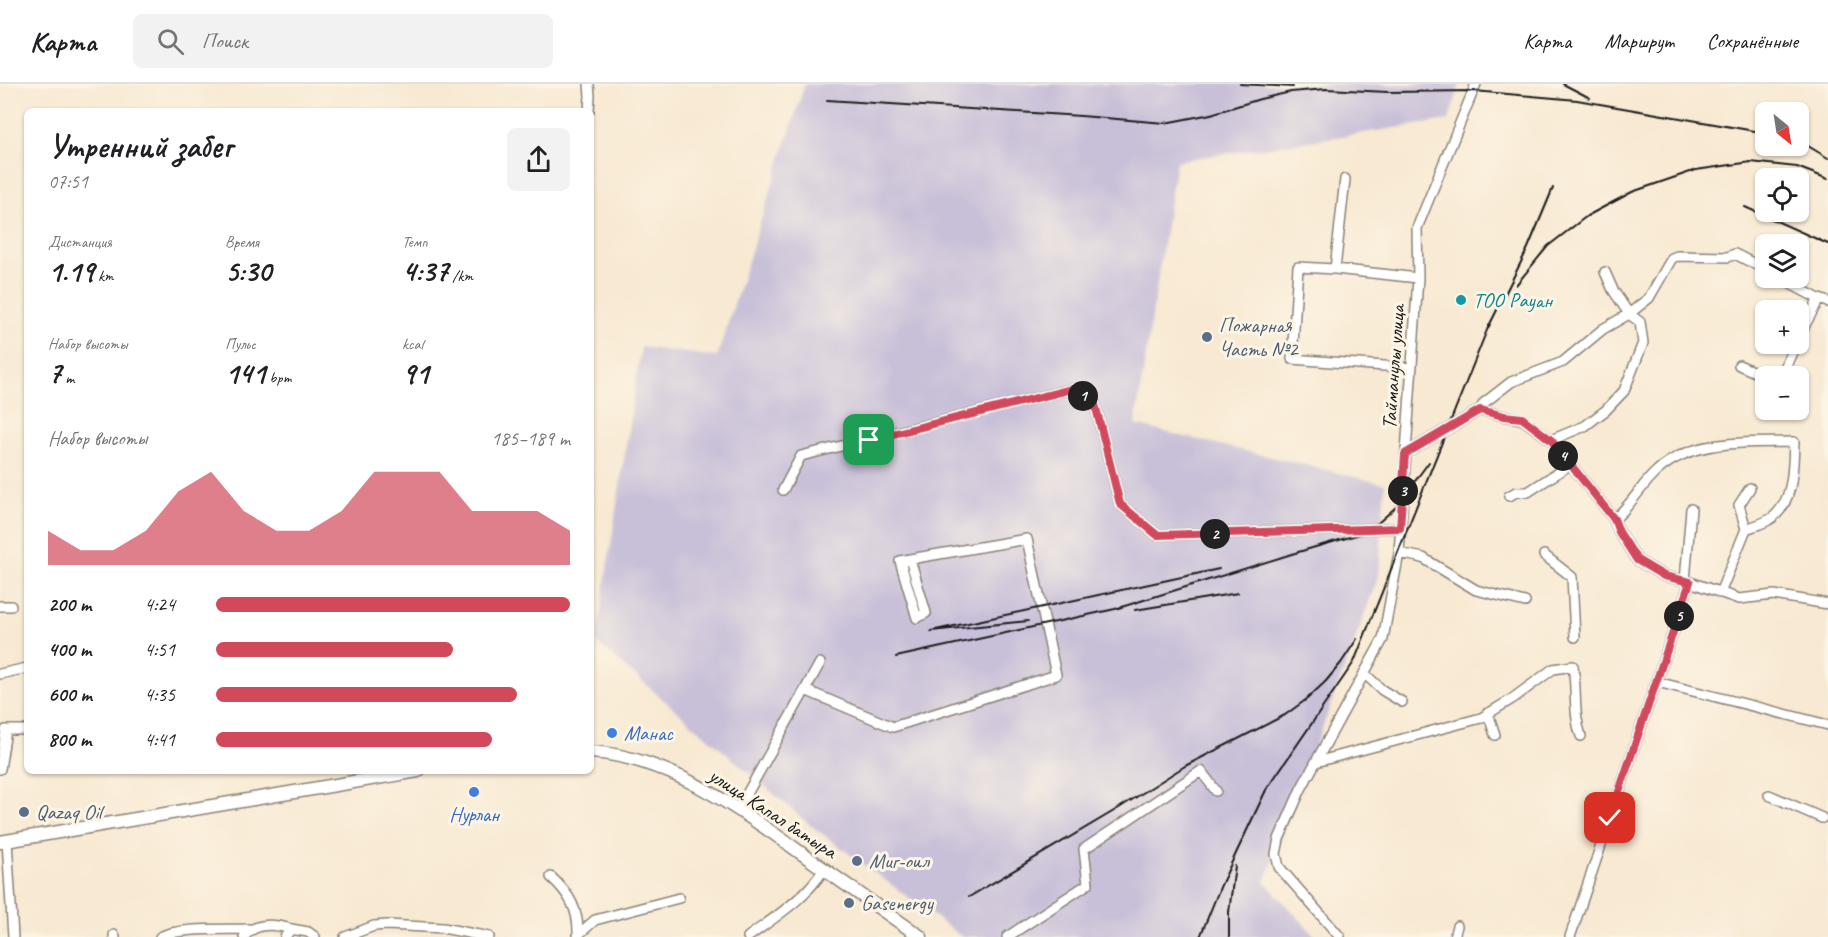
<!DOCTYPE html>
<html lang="ru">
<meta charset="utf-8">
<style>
body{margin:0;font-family:Caveat,sans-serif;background:#f2f2f2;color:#202124;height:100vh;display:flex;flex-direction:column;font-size:22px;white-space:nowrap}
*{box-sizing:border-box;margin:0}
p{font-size:20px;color:#757577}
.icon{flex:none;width:33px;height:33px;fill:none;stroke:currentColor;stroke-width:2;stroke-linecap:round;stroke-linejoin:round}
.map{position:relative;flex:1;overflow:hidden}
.panel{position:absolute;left:24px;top:24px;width:570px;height:666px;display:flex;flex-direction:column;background:#fff;border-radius:9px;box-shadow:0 2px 4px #0004}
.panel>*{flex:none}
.needle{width:39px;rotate:150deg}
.controls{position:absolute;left:1755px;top:18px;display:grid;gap:12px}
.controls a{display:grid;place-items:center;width:54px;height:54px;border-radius:9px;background:#fff;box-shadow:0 2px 4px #0004;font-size:30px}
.pin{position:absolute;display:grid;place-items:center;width:51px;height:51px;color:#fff;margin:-26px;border-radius:12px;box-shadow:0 3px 9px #0006}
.km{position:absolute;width:30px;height:30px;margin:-15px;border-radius:50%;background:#222;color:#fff;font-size:16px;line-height:30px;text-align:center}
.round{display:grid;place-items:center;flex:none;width:63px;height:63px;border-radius:9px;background:#f2f2f2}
.overview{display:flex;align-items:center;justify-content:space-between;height:102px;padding:0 24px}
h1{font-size:33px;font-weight:600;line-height:45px}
.figures{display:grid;grid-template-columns:repeat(3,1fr);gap:9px;height:102px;padding:6px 24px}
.figures div{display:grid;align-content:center}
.figures b{font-size:30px;font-weight:600}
.figures small{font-size:16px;font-weight:400}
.figures p{font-size:16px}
.chart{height:168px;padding:12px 24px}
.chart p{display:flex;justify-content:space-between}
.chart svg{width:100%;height:108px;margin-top:6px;fill:#d1495b;opacity:.7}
ul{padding:0 24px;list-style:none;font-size:20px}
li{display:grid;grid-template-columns:96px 72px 1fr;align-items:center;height:45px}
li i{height:15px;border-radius:8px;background:#d1495b}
header{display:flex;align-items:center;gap:36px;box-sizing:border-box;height:84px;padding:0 30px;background:#fff;border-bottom:2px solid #e0e0e0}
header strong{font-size:28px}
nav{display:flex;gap:33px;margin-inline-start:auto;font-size:21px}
.search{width:420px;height:54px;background:#f2f2f2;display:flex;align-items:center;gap:15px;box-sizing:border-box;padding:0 21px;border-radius:9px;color:#757577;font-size:22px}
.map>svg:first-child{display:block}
</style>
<header>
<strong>Карта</strong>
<div class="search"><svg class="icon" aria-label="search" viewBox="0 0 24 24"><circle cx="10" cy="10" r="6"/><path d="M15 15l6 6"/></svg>Поиск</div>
<nav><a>Карта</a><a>Маршрут</a><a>Сохранённые</a></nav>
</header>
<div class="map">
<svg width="1828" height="853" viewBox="0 0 1828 853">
<rect width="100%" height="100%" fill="#fcf5e5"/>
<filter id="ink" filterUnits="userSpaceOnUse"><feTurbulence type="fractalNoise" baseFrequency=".0167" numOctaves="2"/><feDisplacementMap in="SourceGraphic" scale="12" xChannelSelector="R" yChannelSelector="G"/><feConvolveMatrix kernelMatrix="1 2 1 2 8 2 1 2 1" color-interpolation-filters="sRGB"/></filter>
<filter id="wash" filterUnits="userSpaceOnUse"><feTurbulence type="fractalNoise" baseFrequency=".008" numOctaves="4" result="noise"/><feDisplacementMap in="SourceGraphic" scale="24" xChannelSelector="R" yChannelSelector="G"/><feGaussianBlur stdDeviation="1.35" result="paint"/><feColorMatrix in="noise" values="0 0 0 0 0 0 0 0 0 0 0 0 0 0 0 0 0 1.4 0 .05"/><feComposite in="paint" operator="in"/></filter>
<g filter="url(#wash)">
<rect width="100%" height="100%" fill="#f8e9d2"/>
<path fill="#c8bfd8" d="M805,0H1460L1449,36L1176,77L1135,341L1385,400L1379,491L1265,798L1316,853H962L809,740L596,558L641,263L717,273Z"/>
</g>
<g filter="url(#ink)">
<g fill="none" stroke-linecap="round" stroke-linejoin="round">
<defs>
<path id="minor" d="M589,27L590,12L589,0
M1345,95L1335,185L1298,183L1292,275L1411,284
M1335,185L1418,194
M1605,188L1613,206L1629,230L1649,214L1672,174L1677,172L1728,173L1735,170L1766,186
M1779,194L1819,215
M1798,254L1819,215L1828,218
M1739,281L1766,293
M1781,292L1796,260
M1480,326L1504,332L1522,335L1551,356
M1405,370L1480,326L1484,319L1511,298L1563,278L1603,245L1629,230L1640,238L1643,259L1624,307L1606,326L1585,342L1551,356L1614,435L1619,448L1637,476L1664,492L1690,498L1739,515L1774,511L1828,520
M783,406L801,372L1072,305L1095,320L1120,420L1157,451L1400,444
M1509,412L1516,408H1528L1571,380
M1614,435C1632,421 1641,401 1657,387C1693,354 1748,359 1794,358C1793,382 1794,418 1772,434C1765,439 1754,442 1746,445L1720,509
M1746,445L1739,421L1750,404
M1399,469L1423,474L1476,506L1525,518
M1544,471L1572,493L1575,553
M1685,497L1691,425
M0,522H11
M1364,589L1382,606L1402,618
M0,590L27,584
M1657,598L1828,641
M805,606L893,643L1056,591L1027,455L910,475L900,477L917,534L926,529L910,475
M1488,629L1495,651
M1316,678L1481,634L1512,615L1553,585L1573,582C1577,605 1573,630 1581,652
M0,685L6,646H27
M1769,711L1822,734
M738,726L820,579
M7,757L13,853
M551,793C569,809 579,826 578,851
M579,850L595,836L679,814
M114,851L115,853
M160,853C178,843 227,846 249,845
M244,853C255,838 275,840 291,845
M285,853L291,845L308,848L315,853
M345,853L374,842L387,841L443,844L489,853
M748,853C775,833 806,814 824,785
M1007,853L1088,800L1084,765L1201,687L1216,707
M1340,853L1279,783L1276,770L1279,755L1301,705L1383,555L1399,469L1418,194L1417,144L1476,0
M1454,853L1457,842
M1570,853L1690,498"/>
<path id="major" d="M591,668C672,673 747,731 811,776C848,802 884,827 921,853
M0,758L418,687"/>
</defs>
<use href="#minor" stroke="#8a8277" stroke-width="12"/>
<use href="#major" stroke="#8a8277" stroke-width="15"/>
<use href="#minor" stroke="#fff" stroke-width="9"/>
<use href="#major" stroke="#fff" stroke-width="12"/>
<path stroke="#1c1c1c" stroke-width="2" d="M1240,0L1293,3
M1563,0L1590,14
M827,16L1081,32L1165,39L1211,30L1260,15L1291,8L1326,5L1388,8L1474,7L1577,16L1766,49
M1798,59L1808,62L1828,74
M1745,123L1828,160
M1516,201L1548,162L1587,132L1632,108L1696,86L1751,78L1797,83L1828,95
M1135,526L1238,509
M1028,537L931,547L1219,485
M896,573L1115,525L1295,469L1360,450L1378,439L1396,423L1429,378
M969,813L1119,724L1185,682L1285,631L1307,615L1326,597L1341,579L1357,555
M1200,853L1221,801L1266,706L1354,578L1487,246L1528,164L1553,104
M1229,853V828L1235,782"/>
</g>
</g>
<g fill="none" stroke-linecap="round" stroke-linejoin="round" filter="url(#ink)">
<defs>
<path id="route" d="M869,356L1072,305L1095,320L1120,420L1157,451L1368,445L1400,444L1405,370L1480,326L1504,332L1522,334L1551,356L1614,435L1619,448L1637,476L1664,492L1690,498L1610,734"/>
</defs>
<use href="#route" stroke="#fff" stroke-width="12"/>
<use href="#route" stroke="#d1495b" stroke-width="8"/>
</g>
<circle fill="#0f9aa8" stroke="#fcf5e5" stroke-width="2" cx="1461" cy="216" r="6"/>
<g fill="#5c6f8a" stroke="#fcf5e5" stroke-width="2">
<circle cx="1207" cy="253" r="6"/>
<circle cx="24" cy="728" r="6"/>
<circle cx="857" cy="777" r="6"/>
<circle cx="849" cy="819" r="6"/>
</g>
<g fill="#3f7fe0" stroke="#fcf5e5" stroke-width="2">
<circle cx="612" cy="649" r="6"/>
<circle cx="474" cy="708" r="6"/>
</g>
<g text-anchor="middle" stroke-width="6" stroke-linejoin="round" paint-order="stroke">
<g font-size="21" fill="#0d838f" stroke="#fcf5e5" text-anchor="start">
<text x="1473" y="223">ТОО Рауан</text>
</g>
<g font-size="21" fill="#4e5e75" stroke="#fcf5e5" text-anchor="start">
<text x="1219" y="248">Пожарная<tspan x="1219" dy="24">Часть №2</tspan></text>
<text x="36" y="735">Qazaq Oil</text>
<text x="869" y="784">Миг-оил</text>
<text x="861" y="826">Gasenergy</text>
</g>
<g font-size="21" fill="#1c1c1c" stroke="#fcf5e5">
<text transform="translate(1393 283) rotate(-86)" y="7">Тайманулы улица</text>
<text transform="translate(773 729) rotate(33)" y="7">улица Капал батыра</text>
</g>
<g font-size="21" fill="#366cbe" stroke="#fcf5e5" text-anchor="start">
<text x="624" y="656">Манас</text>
<text x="474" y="737" text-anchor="middle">Нурлан</text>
</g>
</g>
</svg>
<div class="controls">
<a><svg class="needle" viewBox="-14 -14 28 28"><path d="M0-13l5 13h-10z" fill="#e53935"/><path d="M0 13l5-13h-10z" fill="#757577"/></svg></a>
<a><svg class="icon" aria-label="locate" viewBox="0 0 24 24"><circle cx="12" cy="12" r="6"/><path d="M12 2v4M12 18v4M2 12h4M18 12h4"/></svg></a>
<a><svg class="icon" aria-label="layers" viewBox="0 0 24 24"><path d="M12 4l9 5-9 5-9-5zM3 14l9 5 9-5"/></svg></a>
<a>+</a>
<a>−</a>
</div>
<div class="pin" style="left:869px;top:356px;background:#1e9e55"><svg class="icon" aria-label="arrive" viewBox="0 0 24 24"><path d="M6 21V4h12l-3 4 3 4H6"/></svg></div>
<div class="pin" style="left:1610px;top:734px;background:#d93025"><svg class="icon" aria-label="check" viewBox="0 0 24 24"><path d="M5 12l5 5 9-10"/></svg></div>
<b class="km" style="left:1083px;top:312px">1</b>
<b class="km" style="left:1215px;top:450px">2</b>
<b class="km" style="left:1403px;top:407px">3</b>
<b class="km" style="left:1563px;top:372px">4</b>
<b class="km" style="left:1679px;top:532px">5</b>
<section class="panel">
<div class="overview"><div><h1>Утренний забег</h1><p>07:51</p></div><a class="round"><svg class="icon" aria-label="share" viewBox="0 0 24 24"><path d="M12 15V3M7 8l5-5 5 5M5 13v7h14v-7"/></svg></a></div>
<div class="figures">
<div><p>Дистанция</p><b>1.19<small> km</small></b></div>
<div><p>Время</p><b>5:30</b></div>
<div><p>Темп</p><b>4:37<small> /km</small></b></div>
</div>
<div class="figures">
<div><p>Набор высоты</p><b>7<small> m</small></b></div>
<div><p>Пульс</p><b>141<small> bpm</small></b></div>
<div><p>kcal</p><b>91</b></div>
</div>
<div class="chart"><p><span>Набор высоты</span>185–189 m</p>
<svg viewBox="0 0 160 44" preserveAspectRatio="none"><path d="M0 44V30L10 38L20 38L30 30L40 14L50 6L60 22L70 30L80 30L90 22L100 6L110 6L120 6L130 22L140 22L150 22L160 30V44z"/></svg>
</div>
<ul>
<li><b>200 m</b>4:24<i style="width:100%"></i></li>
<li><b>400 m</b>4:51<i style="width:67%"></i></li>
<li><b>600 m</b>4:35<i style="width:85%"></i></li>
<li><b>800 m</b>4:41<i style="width:78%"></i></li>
</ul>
</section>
</div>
